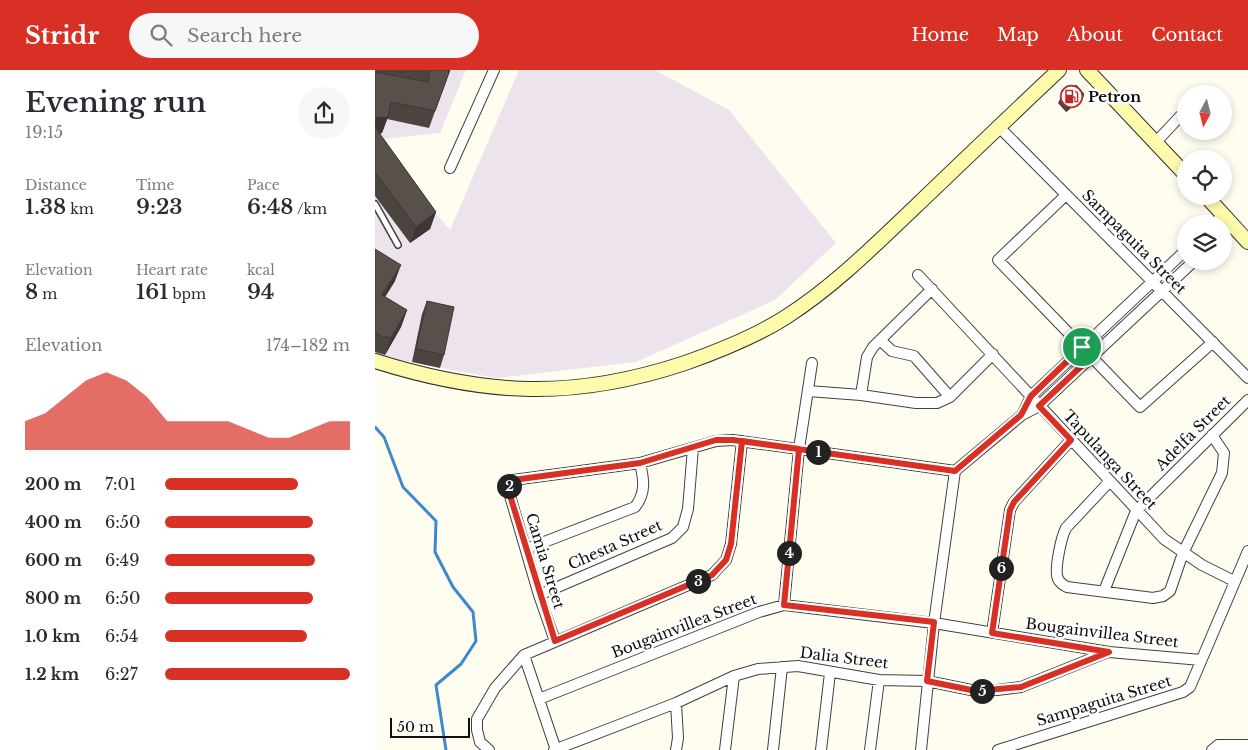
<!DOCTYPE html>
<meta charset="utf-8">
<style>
body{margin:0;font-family:"Libre Baskerville",serif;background:#f7f7f7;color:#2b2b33;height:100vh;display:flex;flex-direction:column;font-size:19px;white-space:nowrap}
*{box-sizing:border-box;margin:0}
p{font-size:16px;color:#7c7c81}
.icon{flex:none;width:28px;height:28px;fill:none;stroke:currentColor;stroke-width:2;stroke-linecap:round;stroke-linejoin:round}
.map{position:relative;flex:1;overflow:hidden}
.panel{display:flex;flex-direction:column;background:#fff;width:375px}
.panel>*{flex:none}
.needle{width:32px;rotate:187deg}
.tools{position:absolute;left:802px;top:15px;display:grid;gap:10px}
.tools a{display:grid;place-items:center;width:55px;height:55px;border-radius:50%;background:#fff;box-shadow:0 2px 8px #0003;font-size:25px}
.scale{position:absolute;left:15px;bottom:12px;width:80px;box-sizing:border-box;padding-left:5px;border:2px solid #0e0e0e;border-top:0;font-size:14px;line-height:18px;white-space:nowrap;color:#0e0e0e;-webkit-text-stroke:4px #fff;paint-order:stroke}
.pin{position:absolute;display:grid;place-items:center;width:42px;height:42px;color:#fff;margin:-21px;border:2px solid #fff;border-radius:50%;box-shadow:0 1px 5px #0007}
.km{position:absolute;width:25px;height:25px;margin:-12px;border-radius:50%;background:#222;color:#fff;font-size:14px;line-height:25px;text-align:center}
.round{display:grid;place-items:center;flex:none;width:52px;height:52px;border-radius:26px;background:#f7f7f7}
.head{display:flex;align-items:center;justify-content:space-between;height:85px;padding:0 25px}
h1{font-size:28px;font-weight:600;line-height:38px}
.figures{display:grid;grid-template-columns:repeat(3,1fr);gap:8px;height:85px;padding:5px 25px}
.figures div{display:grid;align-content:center}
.figures b{font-size:21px;font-weight:600}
.figures small{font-size:14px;font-weight:400}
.figures p{font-size:14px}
.chart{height:140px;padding:10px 25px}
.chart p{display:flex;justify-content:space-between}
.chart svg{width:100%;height:90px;margin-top:5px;fill:#d93025;opacity:.7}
ul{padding:0 25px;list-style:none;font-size:16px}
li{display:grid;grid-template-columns:80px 60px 1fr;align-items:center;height:38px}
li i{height:12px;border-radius:6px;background:#d93025}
header{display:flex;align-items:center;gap:30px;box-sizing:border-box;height:70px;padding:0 25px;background:#d93025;color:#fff}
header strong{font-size:24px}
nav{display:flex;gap:28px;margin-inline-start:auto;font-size:18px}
.search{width:350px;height:45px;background:#f7f7f7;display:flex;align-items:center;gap:12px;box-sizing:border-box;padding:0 18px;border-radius:28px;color:#7c7c81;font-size:19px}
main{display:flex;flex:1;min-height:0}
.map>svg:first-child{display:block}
</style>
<header>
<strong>Stridr</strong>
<div class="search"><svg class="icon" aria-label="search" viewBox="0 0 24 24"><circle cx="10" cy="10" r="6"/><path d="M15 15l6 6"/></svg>Search here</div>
<nav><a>Home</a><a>Map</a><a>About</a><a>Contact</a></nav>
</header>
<main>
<section class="panel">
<div class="head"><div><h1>Evening run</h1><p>19:15</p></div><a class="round"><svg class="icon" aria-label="share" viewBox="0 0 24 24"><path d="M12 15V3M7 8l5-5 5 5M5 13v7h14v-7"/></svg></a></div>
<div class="figures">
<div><p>Distance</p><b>1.38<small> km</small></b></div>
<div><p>Time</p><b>9:23</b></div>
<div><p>Pace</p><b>6:48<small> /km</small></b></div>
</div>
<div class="figures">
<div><p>Elevation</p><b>8<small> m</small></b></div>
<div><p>Heart rate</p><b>161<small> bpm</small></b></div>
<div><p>kcal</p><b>94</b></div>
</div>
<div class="chart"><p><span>Elevation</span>174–182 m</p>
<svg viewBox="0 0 160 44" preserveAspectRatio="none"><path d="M0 44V30L10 26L20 18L30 10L40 6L50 10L60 18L70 30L80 30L90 30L100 30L110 34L120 38L130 38L140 34L150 30L160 30V44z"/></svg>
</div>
<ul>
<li><b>200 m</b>7:01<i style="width:72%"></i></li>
<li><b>400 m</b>6:50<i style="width:80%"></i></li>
<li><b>600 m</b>6:49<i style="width:81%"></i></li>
<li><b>800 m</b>6:50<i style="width:80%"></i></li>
<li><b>1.0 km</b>6:54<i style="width:77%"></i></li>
<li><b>1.2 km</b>6:27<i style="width:100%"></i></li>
</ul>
</section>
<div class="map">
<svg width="873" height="680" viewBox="0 0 873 680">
<rect width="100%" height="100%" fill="#fffdf0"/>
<path fill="#ece3ed" d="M0,0H91L65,63L0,70Z
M144,0H280L354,40L461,173L400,230L261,292L121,308L8,287L0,282V73L75,160Z"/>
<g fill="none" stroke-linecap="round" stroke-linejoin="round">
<path stroke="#3c8acd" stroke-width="3" d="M0,357L9,367L28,417L61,451L60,482L78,517L98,542L101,571L86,594L61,615L71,680"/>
<defs>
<path id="lane" d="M0,134L23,175"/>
<path id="street" d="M624,57L873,308
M781,72L811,40
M75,98L119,0
M691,125L623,190L765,337L838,272
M839,154L848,145
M543,205L789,469L827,495L859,511
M505,270L517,281L539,286L575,327
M433,321L486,325L541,333H562L575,327L618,284
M486,325L492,287L498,277L557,219
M647,345L656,326L811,180
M580,401L647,345L664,336L819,191
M735,411L691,458C686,468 679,500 683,509C685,513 688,515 692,517L778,528L788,526L795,521L808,483L847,403L849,383L837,365
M151,479L260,437C271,423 269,410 265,393
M729,521L761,441L873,330
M164,525L297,468L308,457L313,439L318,378
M409,535L424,379L437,293
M617,563L635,440L639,432L696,370
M180,571L164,525L133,419L138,410L265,393L341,371L358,370L580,401
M149,585L181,680
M164,629L384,542L409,535L559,553L734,582L826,590
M114,680L105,672L102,660V649L120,618L149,585L337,505L351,490L356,474L367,371
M179,680L301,633L359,606L383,599L423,596L504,610L552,611L601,621L622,620L646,617L733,582
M301,680L303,668L301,633
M350,680L359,606
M398,680L407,597
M446,680L455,603
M495,680L504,610
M546,680L559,553L580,401
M623,680L808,622L815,617L873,481
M837,680L843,675H873"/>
<path id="secondary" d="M712,0L811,105
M831,126L873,172
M0,291C111,326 199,330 310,293C344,281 380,267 411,247C458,217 499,176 539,138C587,92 635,46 684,0"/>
</defs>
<use href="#lane" stroke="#414141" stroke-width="8"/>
<use href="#street" stroke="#414141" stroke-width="12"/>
<use href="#secondary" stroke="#303030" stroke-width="16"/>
<use href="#lane" stroke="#fff" stroke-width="5"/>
<use href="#street" stroke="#fff" stroke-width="10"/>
<use href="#secondary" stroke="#fefaab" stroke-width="14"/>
</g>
<path fill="#4b4540" d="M0,0H75L54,58L12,49L7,63L5,64L61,142L55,159L35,173L0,126Z
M709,24L708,28L691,42L683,33L685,29Z
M0,179L20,211L10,227L32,240L26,257L10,285L0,282Z
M52,231L69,285L65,298L37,292L47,244Z"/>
<path fill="#3d3834" d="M709,24L708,28L691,42L693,38Z
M13,47L7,63L0,64V48Z
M61,142L55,159L35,173L41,157Z
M26,195L20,211L1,241L7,225Z
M32,240L26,257L10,285L16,268Z"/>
<path fill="#57504b" stroke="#3d3834" d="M55,0H75L60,41L16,32L13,47L0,48V2L53,12Z
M701,15L709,24L693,38L685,29Z
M0,57L61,142L41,157L0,102Z
M0,179L26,195L7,225L32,240L16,268L6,266L0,262Z
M52,231L79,237L69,285L41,279Z"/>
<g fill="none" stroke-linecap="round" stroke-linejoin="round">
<defs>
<path id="route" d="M707,277L656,326L646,345L580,401L358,370H341L265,393L138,410L133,419L180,571L337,505L351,490L356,474L367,371L424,379L409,535L559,552L552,611L601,621L646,617L734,582L617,563L635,440L639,432L696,370L664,336L716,287L707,277"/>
</defs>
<use href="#route" stroke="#fff" stroke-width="10"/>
<use href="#route" stroke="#d93025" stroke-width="6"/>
</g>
<defs>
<symbol id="fuel-ring" viewBox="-11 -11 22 22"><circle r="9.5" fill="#fff" stroke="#be2826" stroke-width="1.5"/><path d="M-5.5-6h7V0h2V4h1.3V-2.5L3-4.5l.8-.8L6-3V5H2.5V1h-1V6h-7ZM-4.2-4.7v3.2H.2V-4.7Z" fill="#be2826"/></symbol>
</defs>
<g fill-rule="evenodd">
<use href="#fuel-ring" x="684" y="14" width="25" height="25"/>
</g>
<g text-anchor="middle" stroke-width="5" stroke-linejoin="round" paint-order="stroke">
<g font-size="15" font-weight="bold" fill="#0e0e0e" stroke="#fff" text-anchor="start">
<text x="713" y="32">Petron</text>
</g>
<g font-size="15" fill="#0e0e0e" stroke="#fff">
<text transform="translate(759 172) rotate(45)" y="5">Sampaguita Street</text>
<text transform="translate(818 363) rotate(-45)" y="5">Adelfa Street</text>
<text transform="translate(735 390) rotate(47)" y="5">Tapulanga Street</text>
<text transform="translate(240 475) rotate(-24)" y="5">Chesta Street</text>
<text transform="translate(170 491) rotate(73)" y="5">Camia Street</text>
<text transform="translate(309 556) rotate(-21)" y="5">Bougainvillea Street</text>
<text transform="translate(727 563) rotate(7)" y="5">Bougainvillea Street</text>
<text transform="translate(469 588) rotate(7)" y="5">Dalia Street</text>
<text transform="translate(729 631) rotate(-17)" y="5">Sampaguita Street</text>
</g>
</g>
</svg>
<div class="tools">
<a><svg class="needle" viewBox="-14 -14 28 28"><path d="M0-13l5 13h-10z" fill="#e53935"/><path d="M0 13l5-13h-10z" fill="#7c7c81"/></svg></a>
<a><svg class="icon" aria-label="locate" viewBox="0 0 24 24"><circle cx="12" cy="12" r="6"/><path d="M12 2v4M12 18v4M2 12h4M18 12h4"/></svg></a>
<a><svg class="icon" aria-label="layers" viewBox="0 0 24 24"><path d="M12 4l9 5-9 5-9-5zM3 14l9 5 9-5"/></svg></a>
</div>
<div class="scale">50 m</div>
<div class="pin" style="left:707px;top:277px;background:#1e9e55"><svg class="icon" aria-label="arrive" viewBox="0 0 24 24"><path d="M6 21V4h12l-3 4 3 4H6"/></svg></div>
<b class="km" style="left:443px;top:382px">1</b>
<b class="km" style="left:134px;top:416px">2</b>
<b class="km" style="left:323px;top:511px">3</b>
<b class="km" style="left:414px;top:483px">4</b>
<b class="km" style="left:607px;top:621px">5</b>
<b class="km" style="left:626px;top:498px">6</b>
</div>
</main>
